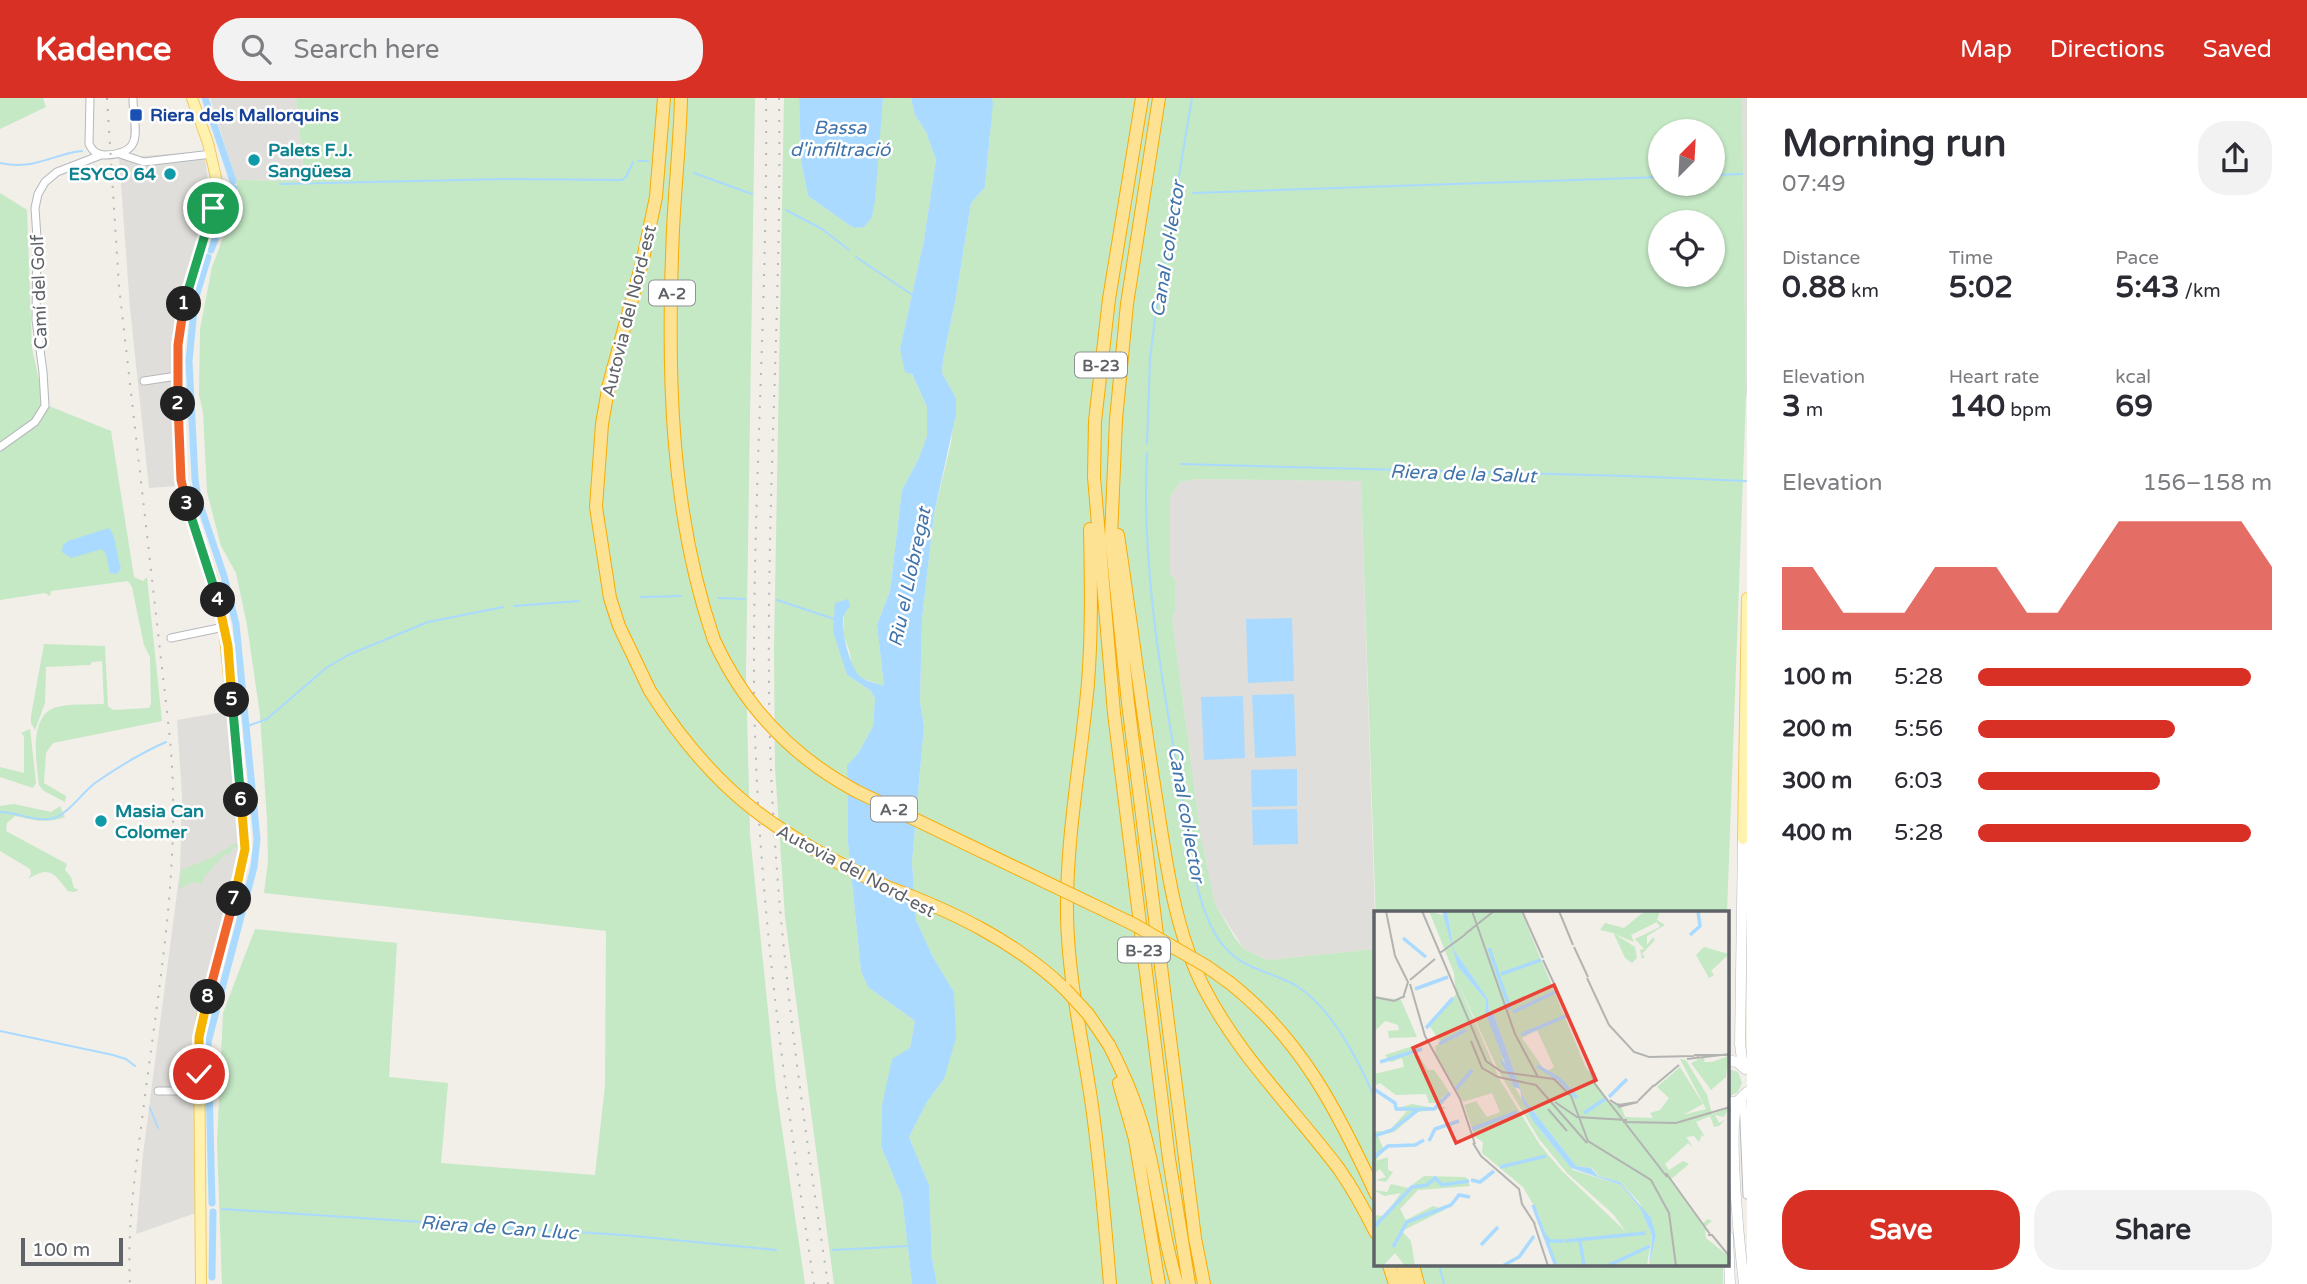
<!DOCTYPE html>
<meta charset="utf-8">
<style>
body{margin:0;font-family:"Varela Round",sans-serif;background:#f2f2f3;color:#2b2b33;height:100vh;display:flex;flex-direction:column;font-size:26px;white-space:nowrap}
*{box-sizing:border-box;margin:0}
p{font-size:23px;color:#7c7c81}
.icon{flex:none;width:38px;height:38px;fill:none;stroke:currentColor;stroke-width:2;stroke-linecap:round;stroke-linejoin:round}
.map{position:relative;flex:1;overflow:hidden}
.sheet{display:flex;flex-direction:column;background:#fff;width:560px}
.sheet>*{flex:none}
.needle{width:46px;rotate:24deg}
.buttons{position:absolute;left:1648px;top:21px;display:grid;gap:14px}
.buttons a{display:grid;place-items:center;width:77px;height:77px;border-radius:50%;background:#fff;box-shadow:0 2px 5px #0004;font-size:35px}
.scale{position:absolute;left:21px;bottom:18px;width:102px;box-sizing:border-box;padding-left:7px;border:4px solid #5f6368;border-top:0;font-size:19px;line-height:24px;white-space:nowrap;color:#5f6368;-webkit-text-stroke:5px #fff;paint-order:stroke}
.pin{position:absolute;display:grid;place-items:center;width:60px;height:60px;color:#fff;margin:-30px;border:4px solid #fff;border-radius:50%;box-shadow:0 2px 7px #0007}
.km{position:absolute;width:35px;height:35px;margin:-18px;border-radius:50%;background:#222;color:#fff;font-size:19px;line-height:35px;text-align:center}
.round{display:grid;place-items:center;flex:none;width:74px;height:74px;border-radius:28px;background:#f2f2f3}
.headline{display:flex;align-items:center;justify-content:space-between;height:119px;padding:0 35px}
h1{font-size:38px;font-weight:800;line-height:52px}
.metrics{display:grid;grid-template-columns:repeat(3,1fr);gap:10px;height:119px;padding:7px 35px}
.metrics div{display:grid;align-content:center}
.metrics b{font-size:30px;font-weight:800}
.metrics small{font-size:19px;font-weight:400}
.metrics p{font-size:19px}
.chart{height:196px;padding:14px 35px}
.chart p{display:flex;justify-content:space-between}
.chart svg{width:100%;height:126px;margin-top:7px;fill:#d93025;opacity:.7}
.action{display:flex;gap:14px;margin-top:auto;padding:14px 35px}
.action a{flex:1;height:80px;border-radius:28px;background:#d93025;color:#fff;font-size:28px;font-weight:800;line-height:80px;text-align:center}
.action a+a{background:#f2f2f3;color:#2b2b33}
ul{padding:0 35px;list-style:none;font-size:23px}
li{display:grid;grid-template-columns:112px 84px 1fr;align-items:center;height:52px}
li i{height:18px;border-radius:9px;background:#d93025}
header{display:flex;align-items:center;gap:42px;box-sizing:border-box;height:98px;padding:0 35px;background:#d93025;color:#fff}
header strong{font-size:33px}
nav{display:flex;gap:38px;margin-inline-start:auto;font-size:24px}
.search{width:490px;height:63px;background:#f2f2f3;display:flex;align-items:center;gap:18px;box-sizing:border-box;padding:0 24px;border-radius:28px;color:#7c7c81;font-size:26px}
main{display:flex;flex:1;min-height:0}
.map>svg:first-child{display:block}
</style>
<header>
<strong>Kadence</strong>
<div class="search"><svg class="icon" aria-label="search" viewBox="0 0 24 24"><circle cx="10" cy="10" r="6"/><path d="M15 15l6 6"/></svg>Search here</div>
<nav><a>Map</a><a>Directions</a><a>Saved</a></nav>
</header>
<main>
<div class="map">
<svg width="1747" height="1186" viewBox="0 0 1747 1186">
<rect width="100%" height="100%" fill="#f1efe8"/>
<path fill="#e0deda" d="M210,0H296L305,83L236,82Z
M1742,0H1747V297H1746Z
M204,53L210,96L179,214L174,279L177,388L149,390L130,210L119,60Z
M1197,381L1361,383L1376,851L1267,862L1244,851L1215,806L1201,739L1172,520L1175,512V481L1170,476V399L1180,384Z
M229,613L241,753L195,932L196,1115L136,1136L143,1056L180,772L182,698L177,622Z"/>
<path fill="#c5e8c5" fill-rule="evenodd" d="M0,0H43L46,9L0,31Z
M296,0H755L746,575L750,737L776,990L805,1186H222L217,1045L223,915L255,831L397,845L389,979L448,985L441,1065L595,1077L605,988L606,833L264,795L268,764L267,721L260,617L247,527L236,475L221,448L207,394L203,314L199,297L200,231L212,169L239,98L236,82L305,83Z
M784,0H799L801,63L808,98L849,127L856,130L864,129L872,118L883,0H911L915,17L926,34L936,62L924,142L900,251L927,309V338L918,362L902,392L890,493L877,527L884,588L861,580L852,570L850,555L843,536L844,517L835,505L843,561L847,577L871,593L875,601L873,628L859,654L847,669L848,745L861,873L868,889L915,923L910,950L882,1007L881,1048L902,1099L912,1186H834L785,819L775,670L774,551Z
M991,0H1742L1746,297L1727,815H1376V825L1361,383L1197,381L1180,384L1170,399V476L1175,481V512L1172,520L1201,739L1215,806L1235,840L1244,851L1267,862L1376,851V1167H1723V1186H937L932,1160L929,1087L909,1039L927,1004L944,981L954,894L933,859L916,822L912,764L924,628L920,604L922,521L934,416L951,345L956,300L942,275L943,262L956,199L971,105L985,89L990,39ZM1661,33H1713V86H1661ZM1661,124H1713V177H1661Z
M0,95L27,112L32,250L44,306L111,333L134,479L143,483L147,479L162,623L53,645L46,655L44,685L66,698L65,704L44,693L39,687C37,666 28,620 54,610C68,605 89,607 104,606L102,563L92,564L90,567L46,569L45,605L35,632L31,625V618L44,546L105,548L108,608L113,612L149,610L151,606L150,559L144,547L132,489L128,483L51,493L50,498L45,495L0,502Z
M30,631L36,685L33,690L0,679V669L24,675V638L21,635Z
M14,706L51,714L60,708L65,719C47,726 32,722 15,718L7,725L6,733L67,766L65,772L71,779L74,790L79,792L74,794L68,793C55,777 51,766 28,781L31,776L30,771L0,753V708Z
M236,745L239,746V751L234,749L229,757L225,756L204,779L202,786L193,784L179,791L181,772L213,759Z
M1728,971L1738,974L1742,985L1738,994L1728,999Z"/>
<path fill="#aadaff" d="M799,0H883L875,102L872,119L864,129L855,130L849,127L808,98L801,63Z
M911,0H991L993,5L985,89L971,105L956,199L943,262L942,275L956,300V316L934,416L922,521L920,604L924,628L912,764L916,822L933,859L954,894L956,940L944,981L927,1004L909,1039L929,1087L932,1160L937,1186H912L902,1099L881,1048L882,1007L892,961L910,950L915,923L868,889L861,873L848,745L847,668L859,654L873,628L875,601L871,593L847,577L833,533L835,505L848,501L850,508C848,511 845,514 844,517C839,529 851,574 862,580C868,584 877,585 884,588L877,527L890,493L902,392L918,362L927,338V309L912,276L905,274L900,251L924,142L936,62L926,34L915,17Z
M109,430C117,439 116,457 121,470L117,476L110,475L106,456L102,451L71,460L62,454L63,447L68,443Z
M1292,520L1294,583L1248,585L1246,521Z
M1294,596L1296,658L1255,660L1252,597Z
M1243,598L1245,660L1204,662L1201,599Z
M1297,671V708L1252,709L1251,672Z
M1297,711L1298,746L1253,747L1252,712Z"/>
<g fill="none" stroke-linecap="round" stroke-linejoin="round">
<path stroke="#aadaff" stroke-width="2" d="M638,63H648
M0,65C34,73 52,56 82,53
M694,75L752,96
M1713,77L1742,76
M280,86L506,81L622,82L626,79L633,64
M1193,95L1661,79
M786,112L822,131L849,152
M856,159L914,198
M1147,346L1150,261L1155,221L1192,0
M1147,355C1141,473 1163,589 1183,704C1190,745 1195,808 1219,842C1240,872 1266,871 1295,887C1331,908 1360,965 1376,1003
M1181,366L1627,378L1746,383
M641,499L681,498
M718,500L745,501
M777,502L834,521
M514,508L579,503
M248,628L267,621L326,570L348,557L428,524L503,509
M0,714C18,714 36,725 54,720C69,715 82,695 95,685C118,669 141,655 166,644
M0,933L113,957L126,961L135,968
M150,1010L158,1030
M222,1111L623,1137L776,1152
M833,1152L909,1148
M1439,1167L1444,1186"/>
<path stroke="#aadaff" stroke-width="7" d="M205,0L233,83
M211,152L234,90
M208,159L195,202L189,263L195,381L198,401L224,478L236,526L257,741L254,769L208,944L212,1105
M212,1179L213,1114"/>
<defs>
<path id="minor" d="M90,0L89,46C93,54 97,57 106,57C147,55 133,30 133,0
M120,56L144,64L212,56
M144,283L177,278
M0,349L35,324L45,308L43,274L36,222L37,140L35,110L38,96L45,84L57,74L101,57
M171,540L224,529
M158,993H200
M1743,1000L1747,1097"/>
<path id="secondary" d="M1743,741L1740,946L1743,969
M1728,962L1737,964L1745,971
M1738,1003C1727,1028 1740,1153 1744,1186
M1728,1005L1738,1003L1747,994
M1728,1138L1730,1186"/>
<path id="primary" d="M192,0L208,45L217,84L213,110L187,195L179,235L177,278L180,373L185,402L212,479L224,529L245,743L241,775L202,918L199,939L201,1186
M1743,741L1747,500"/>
<path id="motorway" d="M681,0C680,44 675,88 673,132C667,270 669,411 714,542
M1142,0L1109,201L1095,323L1094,379L1114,615L1169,1061L1189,1186
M1159,0L1127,206L1116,322L1111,439L1128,605L1195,1140L1204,1186
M1090,431C1091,482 1092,534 1088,585C1081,663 1066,739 1067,817C1068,879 1082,941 1091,1001C1100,1063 1105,1124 1110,1186
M1118,437C1131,524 1142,612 1156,699C1166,763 1174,830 1203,888C1238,957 1293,1010 1339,1071C1353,1091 1365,1113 1376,1135
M650,593L619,528L610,500L596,409L602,326L609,286L643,161L656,99L664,0
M887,789C952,813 1015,843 1065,891
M1230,885C1302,942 1338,1014 1376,1096
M1109,947C1124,976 1137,1006 1145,1038C1158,1087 1162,1137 1177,1186
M1119,985L1135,1041L1159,1186
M1389,1167L1395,1186
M1402,1167L1407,1186
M1413,1167L1418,1186"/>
</defs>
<use href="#minor" stroke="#b5b8bc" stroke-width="9"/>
<use href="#secondary" stroke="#b6babf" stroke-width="11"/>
<use href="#primary" stroke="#f2c960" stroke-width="12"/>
<use href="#motorway" stroke="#f9ab00" stroke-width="14"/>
<use href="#minor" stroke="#fff" stroke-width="7"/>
<use href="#secondary" stroke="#fff" stroke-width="10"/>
<use href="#primary" stroke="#fff2af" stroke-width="10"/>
<use href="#motorway" stroke="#fde293" stroke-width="12"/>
<path stroke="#b6b7b8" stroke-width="2" stroke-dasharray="2 9" stroke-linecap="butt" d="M107,0L119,188L170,641C182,769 157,896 142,1022C135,1076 127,1131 130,1186
M766,0C768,195 753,390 754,586C756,787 784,987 814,1186
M779,0C782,195 767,390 769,586C770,787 798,987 828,1186"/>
<defs>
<path id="motorway-bridge" d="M714,542C744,608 793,659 856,693L1135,827L1206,868L1230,885
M650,593C717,698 777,736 887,789
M1065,891L1088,916L1109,947"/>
</defs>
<use href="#motorway-bridge" stroke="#f9ab00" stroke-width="14" stroke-linecap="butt"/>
<use href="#motorway-bridge" stroke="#fde293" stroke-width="12"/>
</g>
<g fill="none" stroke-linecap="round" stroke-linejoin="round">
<defs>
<path id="split-1" d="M184,206L213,110"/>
<path id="split-2" d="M178,306V247L184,206"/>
<path id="split-3" d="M178,306L181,382L187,406"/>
<path id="split-4" d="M187,406L218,502"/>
<path id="split-5" d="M218,502L228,548L232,602"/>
<path id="split-6" d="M232,602L241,702"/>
<path id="split-7" d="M234,801L245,751L241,702"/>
<path id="split-8" d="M208,899L234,801"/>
<path id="split-9" d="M199,976V939L208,899"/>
</defs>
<use href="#split-1" stroke="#fff" stroke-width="14"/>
<use href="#split-2" stroke="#fff" stroke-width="14"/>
<use href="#split-3" stroke="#fff" stroke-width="14"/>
<use href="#split-4" stroke="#fff" stroke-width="14"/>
<use href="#split-5" stroke="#fff" stroke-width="14"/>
<use href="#split-6" stroke="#fff" stroke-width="14"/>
<use href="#split-7" stroke="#fff" stroke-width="14"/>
<use href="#split-8" stroke="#fff" stroke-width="14"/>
<use href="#split-9" stroke="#fff" stroke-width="14"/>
<use href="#split-1" stroke="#22a559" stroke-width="9"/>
<use href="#split-2" stroke="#f0652b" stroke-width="9"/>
<use href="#split-3" stroke="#f0652b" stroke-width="9"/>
<use href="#split-4" stroke="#22a559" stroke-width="9"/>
<use href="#split-5" stroke="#f5b400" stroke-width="9"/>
<use href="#split-6" stroke="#22a559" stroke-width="9"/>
<use href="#split-7" stroke="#f5b400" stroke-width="9"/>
<use href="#split-8" stroke="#f0652b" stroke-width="9"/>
<use href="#split-9" stroke="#f5b400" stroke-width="9"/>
</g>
<rect fill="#1a4fb4" stroke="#fff" stroke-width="2.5" x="129" y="10" width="14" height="14" rx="3.5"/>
<g fill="#0f9aa8" stroke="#fff" stroke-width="2.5">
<circle cx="254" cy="62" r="7"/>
<circle cx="170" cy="76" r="7"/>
<circle cx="101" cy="723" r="7"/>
</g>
<g text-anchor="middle" stroke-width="5" stroke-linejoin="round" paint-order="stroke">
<g fill="#fff" stroke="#8f9295" stroke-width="2">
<rect x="649" y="182.5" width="46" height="25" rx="5"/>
<rect x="1075" y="254.5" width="52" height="25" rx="5"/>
<rect x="871" y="698.5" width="46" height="25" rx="5"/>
<rect x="1118" y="839.5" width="52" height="25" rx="5"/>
</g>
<g font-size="16" font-weight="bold" fill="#5f6368">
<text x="672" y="201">A-2</text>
<text x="1101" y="273">B-23</text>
<text x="894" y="717">A-2</text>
<text x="1144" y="858">B-23</text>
</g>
<g font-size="18" font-weight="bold" fill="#164399" stroke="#fff" text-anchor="start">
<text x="150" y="23">Riera dels Mallorquins</text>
</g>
<g font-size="18" font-weight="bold" fill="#0d838f" stroke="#fff" text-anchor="start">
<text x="268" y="58">Palets F.J.<tspan x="268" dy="21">Sangüesa</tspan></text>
<text x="156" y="82" text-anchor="end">ESYCO 64</text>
<text x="115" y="719">Masia Can<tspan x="115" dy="21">Colomer</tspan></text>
</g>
<g font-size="18" fill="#5f6368" stroke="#fff">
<text transform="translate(39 194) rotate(-92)" y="6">Camí del Golf</text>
<text transform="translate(629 213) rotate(-76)" y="6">Autovia del Nord-est</text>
<text transform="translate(856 773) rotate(28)" y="6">Autovia del Nord-est</text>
</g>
<g font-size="19" font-style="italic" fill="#4174aa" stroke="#fff">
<text x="840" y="36">Bassa<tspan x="840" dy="22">d'infiltració</tspan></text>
<text transform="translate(1167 151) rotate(-81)" y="7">Canal col·lector</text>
<text transform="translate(1463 375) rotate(2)" y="7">Riera de la Salut</text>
<text transform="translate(909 479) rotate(-78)" y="7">Riu el Llobregat</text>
<text transform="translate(1187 716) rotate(80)" y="7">Canal col·lector</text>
<text transform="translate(499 1129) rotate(4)" y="7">Riera de Can Lluc</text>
</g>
</g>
<g transform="translate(1374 813)">
<rect width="355" height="355" fill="#f1efe8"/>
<path d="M55,0L71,5L84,56L112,89L111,101L126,131L131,160L167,220L199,259L247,274L266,297L278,324L273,355H183L164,302L149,276L108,242L109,231L101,226L90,194L102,190L113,206L126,201L118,182L89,191L62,143L61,135L67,132L55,114L82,83L80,62ZM82,67L126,163L165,228L193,262L239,303L252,321L188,260L166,234L126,169ZM73,0H147L211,155L235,191L246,192L251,206L279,207L276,202L286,199L295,187L283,176L306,156L329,193L309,204L332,198L306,148L312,149L333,184L338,203L355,197L350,206L341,204L345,212L351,209L345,215L340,216L336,205L322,211L331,226L328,224L325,231L320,225L312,226L319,236L314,232L291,253L295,259L309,250L315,253L296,269L328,313L334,308L338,310L331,316L335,323L331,319L332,327L353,344L355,355H275L282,325L265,291L246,271L225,265L218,257L202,255L150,188L119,101L115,103L114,88L80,39ZM163,119L180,156L172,161L148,127ZM271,0H286L283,9L291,14L273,25V34L279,26L281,29L268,43L271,46L268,48L266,39L270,38L261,28L286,16L283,11L257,24L260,31L241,23L261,36L263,47L258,52L251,47L240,23V22L226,19L231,12L250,17ZM330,36L355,43L337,60L340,64L335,67L322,44ZM0,85L27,89L43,126L15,127L14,120L25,119L24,114L11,110L0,121ZM42,134L37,143L45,145L54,159H60L68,170L75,181L67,187L70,192L66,195L74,197L44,201L20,221L4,225L9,237L4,242L10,240L1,250L14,246V259L19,261L12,271L2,269L12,266L6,258L0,263V220L14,221L34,199L21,200V193L16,190L22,192L24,197L38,193L60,197L69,192H55L52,183L22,184L6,172L0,175V163L30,156L28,147L17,151L11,144ZM331,145L330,151H338L354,145L352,166L337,179L317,152ZM50,265L92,266L96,275L44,279L26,298L32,309L59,295L70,299L28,320L37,330L41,355H31L21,342L9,355H0V304L10,305L27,282L10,285L0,279L13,281L17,273L34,277Z" fill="#c5e8c5" fill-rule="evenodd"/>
<path d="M68,0H73L80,39L114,88L115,102L119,101L150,188L202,255L217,257L224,265L246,271L277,307L282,325L275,355L278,324L266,297L247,274L197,257L160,211L148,189L146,178L140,176L125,147L131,152L111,101L112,89L84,56Z" fill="#aadaff"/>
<path fill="none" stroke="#aadaff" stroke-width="3.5" d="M316,24L326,15L324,0M29,27L52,46M115,37L136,98M127,63L167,49M41,78L74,66M139,101L181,81M52,117L79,87M147,124L192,105M65,133L92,119M6,151L48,138M163,155L185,168L203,187M0,178L21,192L22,198M82,178L98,159M235,186L253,168M21,198H60L76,182M210,202L231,188M98,218L143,201M0,225L18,219L45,198M55,230L61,218L85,210M0,246L14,235L41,234L50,229M126,256L172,245M97,269L106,271L120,260M159,294L182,355M0,316L38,276L53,274L61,267L68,274L95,270M170,324L176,330H190M191,330L272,322M206,330L210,355M107,334L124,316M19,336L33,311L77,294L85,284L96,286M130,354L145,346L160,325M233,355L276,335"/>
<path fill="none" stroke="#b3b3b1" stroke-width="2" d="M12,0L21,45L34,71L29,87M48,0L112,150L128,161L180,168L197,185L214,230L277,269L295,302L302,355M98,0L141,123L164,166M148,0L169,47M185,0L199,34M98,18L91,23L120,0M200,36L214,66L212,62M66,42L92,23M169,49L183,79M213,67L235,114L260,141L275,146L320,145M36,69L61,48M36,73L51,125L86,188L101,233M181,76L214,152M0,86L20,90L31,85M97,130L108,157L124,166L162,174L213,232M325,145L320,144H356M313,148L356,143M213,150L221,173L293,266M280,175L305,154M236,189L244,194L264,191L244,196M264,190L280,174M181,191L203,206L253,209M174,198L193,220M249,211L302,212L356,196M99,232L107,245L145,278L148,293L161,313M292,262L336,323M160,312L174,355M334,324H338L356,346"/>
<path fill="#ea4335" fill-opacity="0.15" stroke="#ea4335" stroke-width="3.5" d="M180,74L222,169L82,232L39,137Z"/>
<rect width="355" height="355" fill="none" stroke="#5f6368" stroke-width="3.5"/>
</g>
</svg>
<div class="buttons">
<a><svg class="needle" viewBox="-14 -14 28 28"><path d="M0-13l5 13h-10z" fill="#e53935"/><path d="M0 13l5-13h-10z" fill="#7c7c81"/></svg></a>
<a><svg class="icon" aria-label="locate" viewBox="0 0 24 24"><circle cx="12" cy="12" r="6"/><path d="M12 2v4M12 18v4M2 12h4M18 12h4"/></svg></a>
</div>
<div class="scale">100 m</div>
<div class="pin" style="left:213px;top:110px;background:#1e9e55"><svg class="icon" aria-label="arrive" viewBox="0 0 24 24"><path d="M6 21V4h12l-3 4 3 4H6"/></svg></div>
<div class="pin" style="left:199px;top:976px;background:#d93025"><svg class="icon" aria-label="check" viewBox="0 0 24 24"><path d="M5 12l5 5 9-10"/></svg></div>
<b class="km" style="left:184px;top:206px">1</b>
<b class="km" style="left:178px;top:306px">2</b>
<b class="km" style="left:187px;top:406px">3</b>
<b class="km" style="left:218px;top:502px">4</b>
<b class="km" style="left:232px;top:602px">5</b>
<b class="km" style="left:241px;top:702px">6</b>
<b class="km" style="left:234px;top:801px">7</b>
<b class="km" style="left:208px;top:899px">8</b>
</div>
<section class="sheet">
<div class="headline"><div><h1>Morning run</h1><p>07:49</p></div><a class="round"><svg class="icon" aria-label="share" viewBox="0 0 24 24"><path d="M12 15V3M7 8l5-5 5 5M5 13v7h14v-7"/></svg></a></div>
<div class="metrics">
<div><p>Distance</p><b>0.88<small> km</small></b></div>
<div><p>Time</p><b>5:02</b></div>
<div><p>Pace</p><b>5:43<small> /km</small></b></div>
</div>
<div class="metrics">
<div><p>Elevation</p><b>3<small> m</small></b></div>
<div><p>Heart rate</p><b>140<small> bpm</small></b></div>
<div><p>kcal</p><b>69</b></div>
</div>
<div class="chart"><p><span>Elevation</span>156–158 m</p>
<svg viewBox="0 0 160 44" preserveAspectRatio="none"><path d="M0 44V22L10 22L20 38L30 38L40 38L50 22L60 22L70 22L80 38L90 38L100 22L110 6L120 6L130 6L140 6L150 6L160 22V44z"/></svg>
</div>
<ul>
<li><b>100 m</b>5:28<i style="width:93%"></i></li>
<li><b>200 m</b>5:56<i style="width:67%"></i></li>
<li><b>300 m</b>6:03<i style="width:62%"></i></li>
<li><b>400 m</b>5:28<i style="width:93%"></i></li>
</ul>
<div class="action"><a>Save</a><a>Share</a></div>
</section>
</main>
